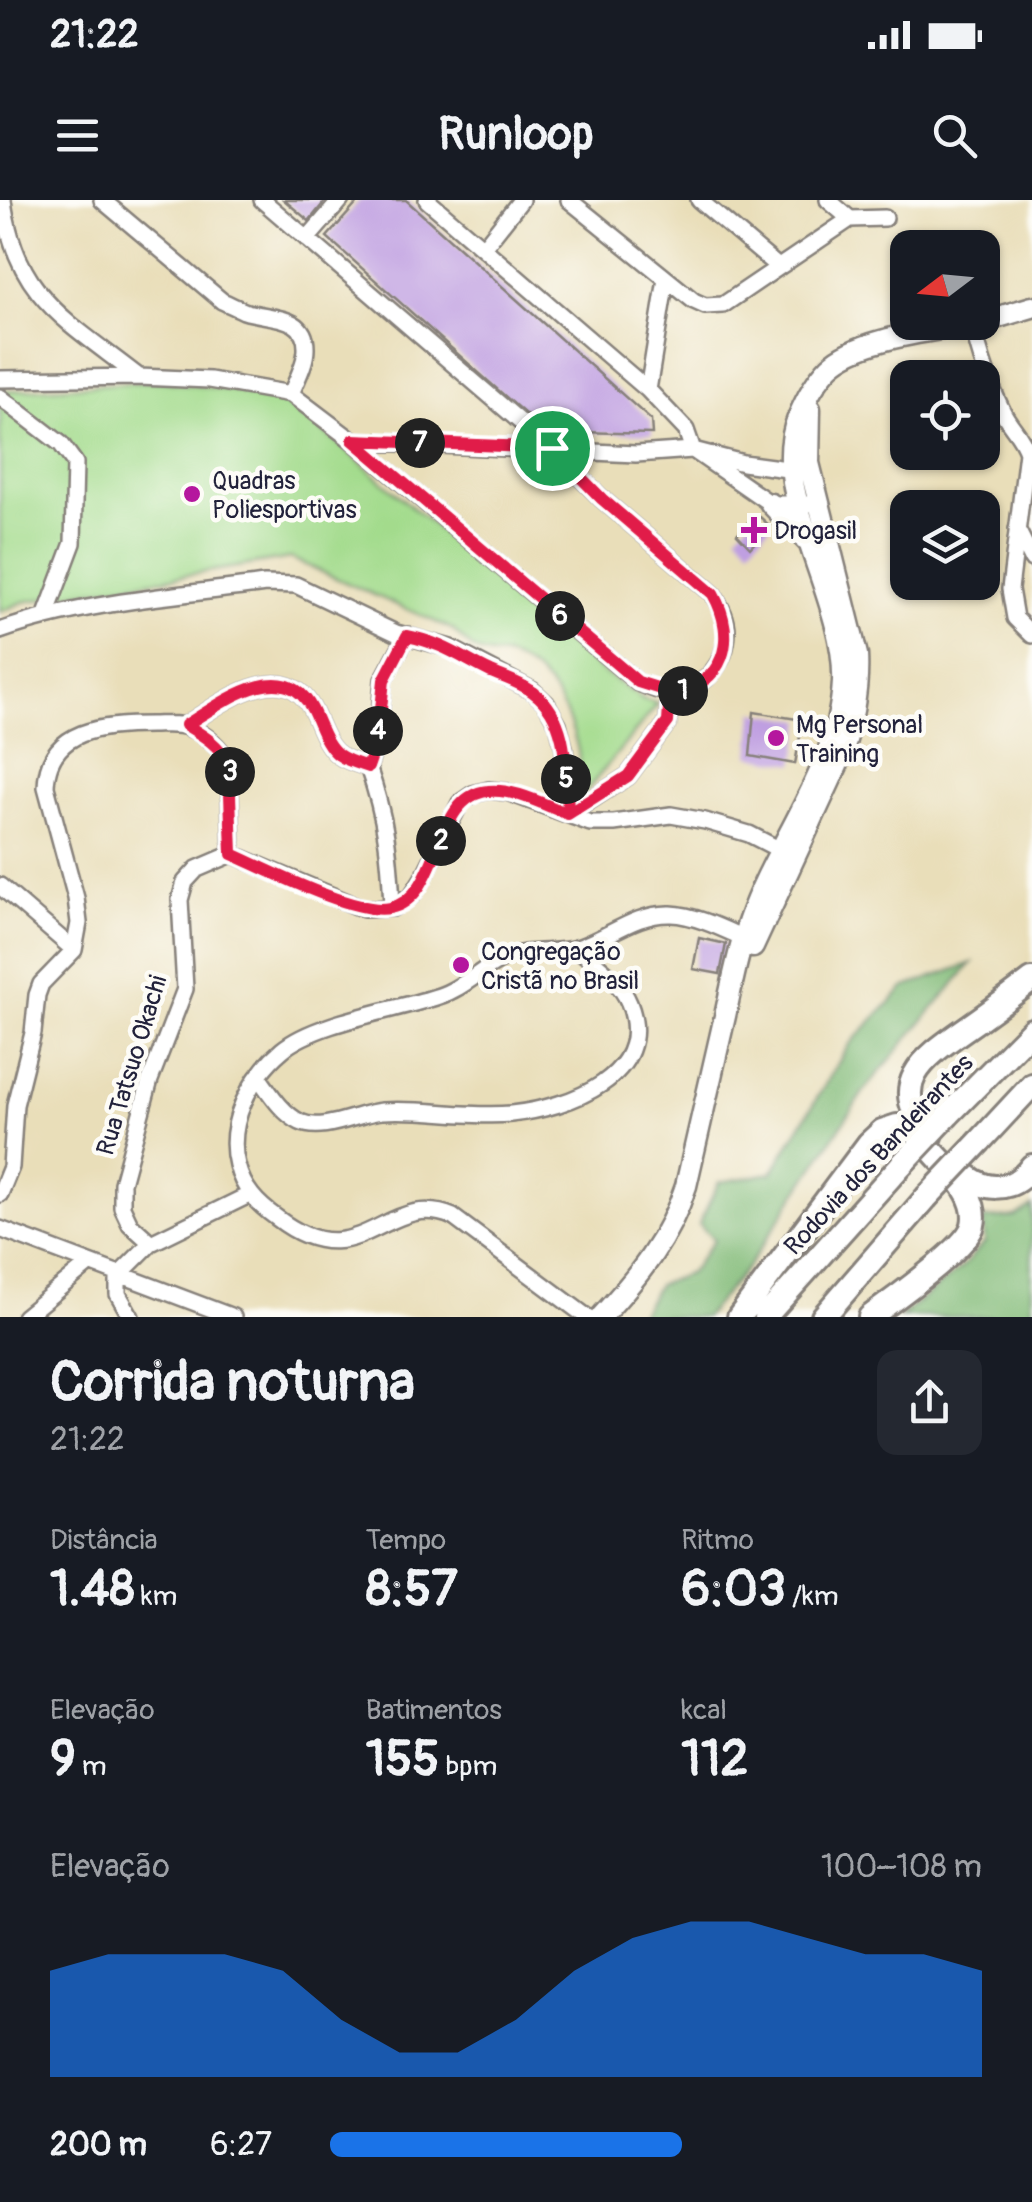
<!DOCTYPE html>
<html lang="pt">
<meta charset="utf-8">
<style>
body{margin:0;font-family:Pangolin,sans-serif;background:#242831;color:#f1f3f6;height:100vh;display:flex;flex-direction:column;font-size:38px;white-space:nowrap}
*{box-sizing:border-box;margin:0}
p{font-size:32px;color:#9ea1a6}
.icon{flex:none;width:55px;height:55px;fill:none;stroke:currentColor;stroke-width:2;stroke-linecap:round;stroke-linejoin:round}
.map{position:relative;height:1117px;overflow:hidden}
.details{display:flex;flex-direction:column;background:#171b24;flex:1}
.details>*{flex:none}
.needle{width:65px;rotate:254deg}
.tools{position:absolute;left:890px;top:30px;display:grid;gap:20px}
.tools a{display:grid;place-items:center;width:110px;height:110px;border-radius:20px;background:#171b24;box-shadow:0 2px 8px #0004;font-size:50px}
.pin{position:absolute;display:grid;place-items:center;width:85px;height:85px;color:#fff;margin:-42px;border:5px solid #fff;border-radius:50%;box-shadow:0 2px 10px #0007}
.km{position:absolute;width:50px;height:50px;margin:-25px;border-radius:50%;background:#222;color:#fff;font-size:28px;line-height:50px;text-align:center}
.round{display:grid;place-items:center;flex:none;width:105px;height:105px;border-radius:20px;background:#242831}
.head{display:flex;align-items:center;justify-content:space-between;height:170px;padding:0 50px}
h1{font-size:55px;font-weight:700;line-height:75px}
.figures{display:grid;grid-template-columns:repeat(3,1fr);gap:15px;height:170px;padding:10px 50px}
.figures div{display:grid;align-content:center}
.figures b{font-size:50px;font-weight:700}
.figures small{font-size:28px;font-weight:400}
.figures p{font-size:28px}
.chart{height:280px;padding:20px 50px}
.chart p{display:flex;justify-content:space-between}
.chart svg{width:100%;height:180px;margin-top:10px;fill:#1a73e8;opacity:.7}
ul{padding:0 50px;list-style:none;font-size:32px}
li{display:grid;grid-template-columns:160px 120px 1fr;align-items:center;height:75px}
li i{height:25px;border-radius:12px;background:#1a73e8}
.status{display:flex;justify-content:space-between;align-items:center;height:70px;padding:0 50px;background:#171b24;direction:ltr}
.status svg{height:28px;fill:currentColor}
header{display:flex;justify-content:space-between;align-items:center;height:130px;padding:0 50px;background:#171b24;font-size:45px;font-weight:700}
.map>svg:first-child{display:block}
</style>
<div class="status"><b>21:22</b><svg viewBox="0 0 49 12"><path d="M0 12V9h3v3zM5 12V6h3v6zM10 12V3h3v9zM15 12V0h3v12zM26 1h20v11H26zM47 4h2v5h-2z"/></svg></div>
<header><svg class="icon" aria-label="menu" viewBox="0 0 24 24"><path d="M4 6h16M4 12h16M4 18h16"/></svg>Runloop<svg class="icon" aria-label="search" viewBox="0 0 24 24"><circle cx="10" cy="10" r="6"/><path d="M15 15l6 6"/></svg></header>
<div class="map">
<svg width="1032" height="1117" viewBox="0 0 1032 1117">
<rect width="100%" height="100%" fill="#fdfcf7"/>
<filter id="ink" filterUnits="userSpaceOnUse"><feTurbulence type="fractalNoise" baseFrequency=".01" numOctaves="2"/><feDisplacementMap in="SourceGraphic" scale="20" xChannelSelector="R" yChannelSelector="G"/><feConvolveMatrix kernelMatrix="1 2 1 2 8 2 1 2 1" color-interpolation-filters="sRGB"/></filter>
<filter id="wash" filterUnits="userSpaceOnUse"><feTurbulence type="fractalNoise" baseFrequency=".0048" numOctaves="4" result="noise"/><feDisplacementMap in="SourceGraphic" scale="40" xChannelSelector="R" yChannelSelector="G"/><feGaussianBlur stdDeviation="2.25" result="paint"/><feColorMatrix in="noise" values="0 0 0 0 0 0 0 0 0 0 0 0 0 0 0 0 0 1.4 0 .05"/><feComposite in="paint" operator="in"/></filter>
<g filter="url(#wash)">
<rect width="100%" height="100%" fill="#e9deb9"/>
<path fill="#a3db8c" stroke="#627e64" stroke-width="2.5" d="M160,181L237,191L283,202L338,243L604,473L643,499L658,504L582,596C584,544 562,473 505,456C500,455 495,456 490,455C474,453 463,440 452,429L290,358L23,402L0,412V191Z"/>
<path fill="#82bb78" stroke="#526e5a" stroke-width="2.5" d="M972,763L866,888L750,1064L705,1117H638L658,1085L690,1073L714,1040L699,1024L719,982L772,973L849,845L905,787Z
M1032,1006V1117H900L961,1068L985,1042L983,1019L1015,1017Z"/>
<g id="blocks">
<path fill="#bf9fe1" d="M284,0H326L309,21Z
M360,0H406L651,220L652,234L544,231L327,37Z
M760,317L770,326L750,348L737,334L752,318Z
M754,512L803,520L795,564L750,556Z
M699,738L726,744L720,774L693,769Z"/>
</g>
</g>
<g filter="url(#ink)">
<use href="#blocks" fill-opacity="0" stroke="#86807a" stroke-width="2.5"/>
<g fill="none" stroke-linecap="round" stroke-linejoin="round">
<defs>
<path id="minor" d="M3,0C15,97 68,121 139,177
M102,0L222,101C229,104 237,108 244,111C267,119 307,113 306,149C306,163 296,181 291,194
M262,0L552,249L602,299L713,394C720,406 727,417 727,431C727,463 702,494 668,492C659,492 648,486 638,483L353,241
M427,0L648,190L686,230L693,250L771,304H809
M569,0L694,101L705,106L723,105L850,19L885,18
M699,0L777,66
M828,0L850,19
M307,39L341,0
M483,48L521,0
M972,124C980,154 988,182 1002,210C1009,226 1022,235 1027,252L1010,389L1015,418L1032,435
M0,179L139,177L210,180L291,194L353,241L636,254L693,250L743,263L802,271
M648,190L666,79
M0,197L61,244L75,263L73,343L46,415
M1017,329L1032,359
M0,431C85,401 176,396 265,384L296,385L396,433L450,448L533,491L546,503L558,524L564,548L569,614
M186,525C220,504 284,454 312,509C320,524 325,545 339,555C347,561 359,564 368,567
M368,567C386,619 390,654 392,708
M368,567L378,538L383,480L407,435
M569,614L628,576L668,522L670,492
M0,686L74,750
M259,878C270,893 282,913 300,922C323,933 358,913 382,911C425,908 468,918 511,914C568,908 658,876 629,803C620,780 595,764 577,748
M0,994L11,967L15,905L33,833L37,795L41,784L74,750L79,723L76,698L46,587C47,528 105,525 151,525C163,525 179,523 190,528C207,535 221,548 229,564L232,654
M0,1029L233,1117
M151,1043L130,1024L122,1007V983L150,880L185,789L180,700L185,682L197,669L232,654L364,709L392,708L412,695L424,676L460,603L473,594L489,590L507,592L590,623H614L671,615L705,621L749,634L786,653
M24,1117L89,1064
M131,1117L118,1094V1076L151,1043L249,995
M587,1117L453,1017C386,988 360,1082 277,1018C257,1004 243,989 237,965C226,924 250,877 282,850C315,822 397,810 439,796C464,788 482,768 505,758C531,748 558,755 580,747C611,736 636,713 671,714C697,715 727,731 750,741"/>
<path id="major" d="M982,122L1032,107
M771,304L808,342
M753,747L841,557C852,523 859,490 857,455L809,263L810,209
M601,1117C638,1077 669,1039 686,986C699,929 712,872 725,816C732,784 738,751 749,720C776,642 839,568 843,482C847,399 767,291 798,218C805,201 817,179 830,166C861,136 939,131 981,122"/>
<path id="highway" d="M948,915L1032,830
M931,936C884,884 924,858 968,827C990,812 1011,796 1032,780
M980,941L1032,885
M959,968C981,993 1012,994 1032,966
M739,1117L869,943L882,931L897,926C919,933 934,954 950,970C963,984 978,1004 973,1025C968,1048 892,1100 870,1117
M765,1117L902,964
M823,1117L926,998"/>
</defs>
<use href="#minor" stroke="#86807a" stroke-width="20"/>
<use href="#major" stroke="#86807a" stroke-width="25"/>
<use href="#highway" stroke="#86807a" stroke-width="28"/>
<use href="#minor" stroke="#fff" stroke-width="15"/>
<use href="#major" stroke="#fff" stroke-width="20"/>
<use href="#highway" stroke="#fff" stroke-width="22"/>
<defs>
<path id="highway-bridge" d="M902,964L948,915
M926,998L980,941"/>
</defs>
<use href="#highway-bridge" stroke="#86807a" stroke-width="28" stroke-linecap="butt"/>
<use href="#highway-bridge" stroke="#fff" stroke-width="22"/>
</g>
</g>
<g fill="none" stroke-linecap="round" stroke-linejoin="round" filter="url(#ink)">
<defs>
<path id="route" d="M552,248L602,299L713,394C738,438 725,487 670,492L668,522L628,576L568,614C544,605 514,588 488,591C432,596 443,697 390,708C357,716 266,669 232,654L229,564C219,545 204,536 186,525C220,504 284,454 312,509C320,524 325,545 339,555C347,561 359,564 368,567L378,538L384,480L407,436C443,443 460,457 491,472C505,478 521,483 533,492C570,518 566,574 568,614L628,576L668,522L670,492L638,482L353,240L552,248"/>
</defs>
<use href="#route" stroke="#fff" stroke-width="20"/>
<use href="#route" stroke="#e11d48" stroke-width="12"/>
</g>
<g fill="#b5179e" stroke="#fdfcf7" stroke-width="4">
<circle cx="192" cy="294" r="10"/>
<path d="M749 315h10v10h10v10h-10v10h-10v-10h-10v-10h10z"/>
<circle cx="776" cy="538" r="10"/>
<circle cx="461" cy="765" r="10"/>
</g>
<g text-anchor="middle" stroke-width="9" stroke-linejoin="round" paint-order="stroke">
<g font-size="25" fill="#22223b" stroke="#fdfcf7" text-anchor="start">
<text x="212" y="289">Quadras<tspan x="212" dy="29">Poliesportivas</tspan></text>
<text x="774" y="339">Drogasil</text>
<text x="796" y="533">Mg Personal<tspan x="796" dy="29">Training</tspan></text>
<text x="481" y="760">Congregação<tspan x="481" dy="29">Cristã no Brasil</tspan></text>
</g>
<g font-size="25" fill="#22223b" stroke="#fdfcf7">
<text transform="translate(131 865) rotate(-73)" y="9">Rua Tatsuo Okachi</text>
<text transform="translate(878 954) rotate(-47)" y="9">Rodovia dos Bandeirantes</text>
</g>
</g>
</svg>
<div class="tools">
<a><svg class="needle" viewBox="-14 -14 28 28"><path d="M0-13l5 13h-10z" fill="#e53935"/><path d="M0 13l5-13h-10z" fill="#9ea1a6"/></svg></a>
<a><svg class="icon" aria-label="locate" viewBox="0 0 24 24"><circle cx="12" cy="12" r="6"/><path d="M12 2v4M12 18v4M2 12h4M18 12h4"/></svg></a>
<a><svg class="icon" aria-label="layers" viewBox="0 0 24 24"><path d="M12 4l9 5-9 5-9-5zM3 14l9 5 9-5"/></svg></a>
</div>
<div class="pin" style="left:552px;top:248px;background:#1e9e55"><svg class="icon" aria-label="arrive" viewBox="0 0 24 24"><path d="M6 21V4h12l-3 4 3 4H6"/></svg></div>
<b class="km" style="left:683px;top:491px">1</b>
<b class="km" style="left:441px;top:641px">2</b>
<b class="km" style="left:230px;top:572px">3</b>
<b class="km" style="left:378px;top:531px">4</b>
<b class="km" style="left:566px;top:579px">5</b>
<b class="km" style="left:560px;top:416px">6</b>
<b class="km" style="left:420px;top:243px">7</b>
</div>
<section class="details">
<div class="head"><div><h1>Corrida noturna</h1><p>21:22</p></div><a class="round"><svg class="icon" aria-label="share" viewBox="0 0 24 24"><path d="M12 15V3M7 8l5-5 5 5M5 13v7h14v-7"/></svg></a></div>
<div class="figures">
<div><p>Distância</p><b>1.48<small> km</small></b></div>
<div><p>Tempo</p><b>8:57</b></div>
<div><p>Ritmo</p><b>6:03<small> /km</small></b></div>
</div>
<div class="figures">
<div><p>Elevação</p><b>9<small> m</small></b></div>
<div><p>Batimentos</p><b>155<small> bpm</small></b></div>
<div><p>kcal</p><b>112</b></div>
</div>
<div class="chart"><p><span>Elevação</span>100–108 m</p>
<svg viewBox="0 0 160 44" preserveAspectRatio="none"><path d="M0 44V18L10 14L20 14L30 14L40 18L50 30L60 38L70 38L80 30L90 18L100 10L110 6L120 6L130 10L140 14L150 14L160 18V44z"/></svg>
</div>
<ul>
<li><b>200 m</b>6:27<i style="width:54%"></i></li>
</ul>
</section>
